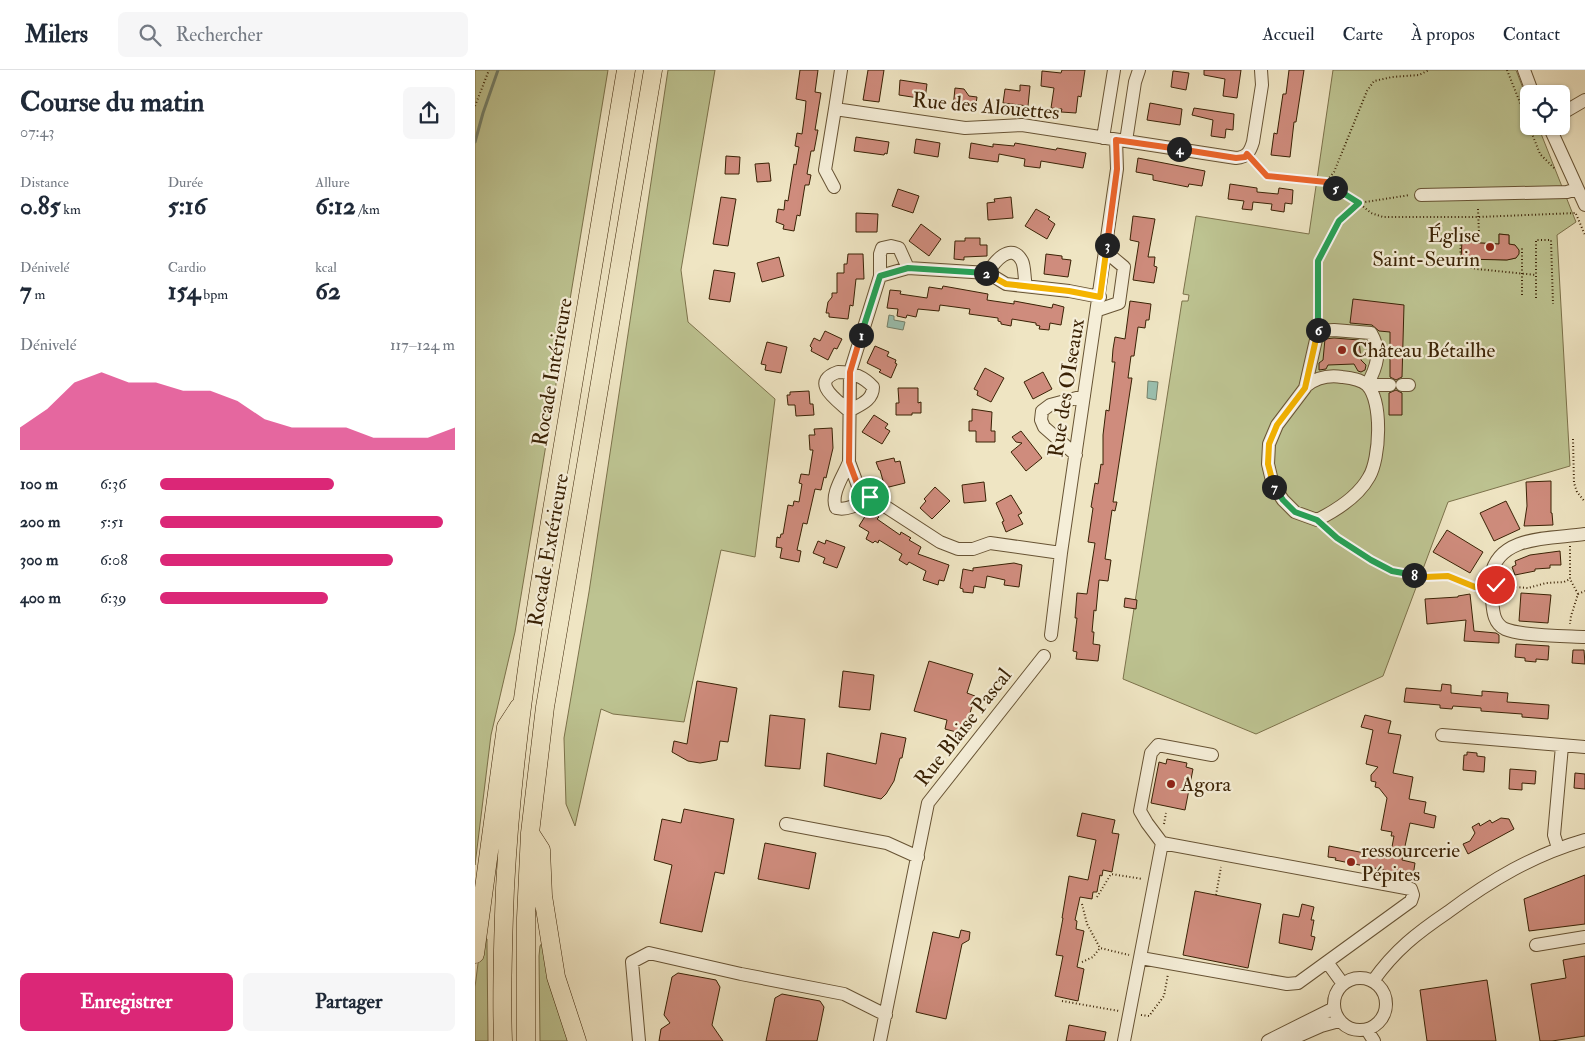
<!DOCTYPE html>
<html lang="fr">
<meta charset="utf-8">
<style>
body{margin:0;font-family:"IM FELL Double Pica",serif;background:#f6f6f7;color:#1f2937;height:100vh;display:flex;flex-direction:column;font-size:19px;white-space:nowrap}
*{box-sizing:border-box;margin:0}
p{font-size:16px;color:#747a83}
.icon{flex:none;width:28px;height:28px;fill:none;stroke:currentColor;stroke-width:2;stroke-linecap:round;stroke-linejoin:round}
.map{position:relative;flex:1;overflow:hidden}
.sheet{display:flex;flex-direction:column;background:#fff;width:475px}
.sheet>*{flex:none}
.buttons{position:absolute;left:1045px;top:15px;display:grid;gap:10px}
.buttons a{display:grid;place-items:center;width:50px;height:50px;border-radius:8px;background:#fff;box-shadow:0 1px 4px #0004;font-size:25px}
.pin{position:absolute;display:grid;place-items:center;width:42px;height:42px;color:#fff;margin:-21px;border:2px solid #fff;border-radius:50%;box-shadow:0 1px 5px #0007}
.km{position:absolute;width:25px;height:25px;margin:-12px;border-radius:50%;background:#222;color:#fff;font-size:14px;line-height:25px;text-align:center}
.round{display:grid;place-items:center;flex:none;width:52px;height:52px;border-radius:8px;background:#f6f6f7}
.summary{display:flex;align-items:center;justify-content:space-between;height:85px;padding:0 20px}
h1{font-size:28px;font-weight:700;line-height:38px}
.stats{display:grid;grid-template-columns:repeat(3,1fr);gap:8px;height:85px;padding:5px 20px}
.stats div{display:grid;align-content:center}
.stats b{font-size:25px;font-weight:700}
.stats small{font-size:14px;font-weight:400}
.stats p{font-size:14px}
.chart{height:140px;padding:10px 20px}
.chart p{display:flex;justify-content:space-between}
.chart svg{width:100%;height:90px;margin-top:5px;fill:#db2777;opacity:.7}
.primary-button{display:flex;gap:10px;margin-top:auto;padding:10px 20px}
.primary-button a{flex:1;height:58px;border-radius:8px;background:#db2777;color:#fff;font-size:20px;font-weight:700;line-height:58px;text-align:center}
.primary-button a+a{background:#f6f6f7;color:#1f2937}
ul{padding:0 20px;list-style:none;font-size:16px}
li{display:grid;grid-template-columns:80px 60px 1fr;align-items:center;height:38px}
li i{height:12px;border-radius:6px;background:#db2777}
header{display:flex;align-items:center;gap:30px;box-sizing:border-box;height:70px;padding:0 25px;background:#fff;border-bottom:1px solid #e0e1e3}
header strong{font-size:24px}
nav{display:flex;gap:28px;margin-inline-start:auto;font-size:18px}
.search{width:350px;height:45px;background:#f6f6f7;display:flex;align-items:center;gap:12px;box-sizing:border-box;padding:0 18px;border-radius:8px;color:#747a83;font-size:19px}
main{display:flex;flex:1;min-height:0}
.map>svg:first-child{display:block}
</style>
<header>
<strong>Milers</strong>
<div class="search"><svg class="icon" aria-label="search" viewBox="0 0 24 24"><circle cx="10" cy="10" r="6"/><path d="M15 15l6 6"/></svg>Rechercher</div>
<nav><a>Accueil</a><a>Carte</a><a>À propos</a><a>Contact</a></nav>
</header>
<main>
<section class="sheet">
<div class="summary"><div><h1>Course du matin</h1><p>07:43</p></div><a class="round"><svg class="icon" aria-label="share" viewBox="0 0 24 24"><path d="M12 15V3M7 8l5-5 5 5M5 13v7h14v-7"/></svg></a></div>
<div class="stats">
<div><p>Distance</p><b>0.85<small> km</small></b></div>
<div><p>Durée</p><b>5:16</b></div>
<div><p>Allure</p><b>6:12<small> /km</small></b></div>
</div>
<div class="stats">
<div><p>Dénivelé</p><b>7<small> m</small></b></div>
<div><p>Cardio</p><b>154<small> bpm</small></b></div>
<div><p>kcal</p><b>62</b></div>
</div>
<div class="chart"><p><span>Dénivelé</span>117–124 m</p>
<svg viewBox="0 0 160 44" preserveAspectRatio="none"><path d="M0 44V33L10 24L20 11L30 6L40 11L50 11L60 15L70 15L80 20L90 29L100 33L110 33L120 33L130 38L140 38L150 38L160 33V44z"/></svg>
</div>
<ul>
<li><b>100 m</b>6:36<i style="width:59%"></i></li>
<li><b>200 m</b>5:51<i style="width:96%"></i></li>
<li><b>300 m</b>6:08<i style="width:79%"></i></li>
<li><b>400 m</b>6:39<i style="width:57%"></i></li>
</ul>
<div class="primary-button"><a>Enregistrer</a><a>Partager</a></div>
</section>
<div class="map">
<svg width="1110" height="971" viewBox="0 0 1110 971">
<rect width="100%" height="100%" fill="#efe5c3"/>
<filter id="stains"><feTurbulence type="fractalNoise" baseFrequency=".004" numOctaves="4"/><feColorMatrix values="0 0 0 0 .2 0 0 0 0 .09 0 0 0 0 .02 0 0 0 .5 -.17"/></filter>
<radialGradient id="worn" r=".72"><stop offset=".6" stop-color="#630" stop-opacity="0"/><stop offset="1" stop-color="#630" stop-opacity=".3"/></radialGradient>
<path fill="#bdc391" stroke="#7c724b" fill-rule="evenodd" d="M0,0H133L40,562L16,665L0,795Z
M193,0H240L206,200L213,252L300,329L280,487L246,480L209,652L138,644L126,639L100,756L91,734L89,668L114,522Z
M858,0H1041L1054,34V56H1063L1101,152L1082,165L1095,396L973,432L908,606L781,664L648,609L707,231H713L714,225L708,224L721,146L834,164ZM1024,164L1034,165V175H1040L1044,181L1041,188L1031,190L986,188L987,172L1024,174Z
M9,867L12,869V873L13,971H0V917L6,870Z
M67,873L95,971H65L64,886L65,876Z"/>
<path fill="#9ac0af" stroke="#74816b" d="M414,245L419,246V250L430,252L428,260L412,257Z
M673,311L683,312L681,330L672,328Z"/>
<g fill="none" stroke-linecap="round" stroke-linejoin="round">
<path stroke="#74816b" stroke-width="3" d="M0,72L8,43L23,0"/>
</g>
<path fill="#cf8c7d" stroke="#3a2205" d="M325,0H343L340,22L346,23L340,60H343L339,81H336L332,104L336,105L334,115H330L325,146L322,145L319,161L308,159L309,155L301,152L303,139L309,140L310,130L313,131L319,94L321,95L324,77L320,76L322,63L327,64L330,42L331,31L321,29Z
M393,0H409L404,32L388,30Z
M587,0H610L606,27L603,26L601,43L586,42L587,39L576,38L579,18L566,16L567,1L586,3Z
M729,0H766L762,28L748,26L750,9L729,5Z
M814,0H829L821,52H819L815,87L796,85L799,63L802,64L808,24H811Z
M698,1L714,3L711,20L696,17Z
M425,10L452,14L450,29L424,25Z
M545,15L555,16L553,36L528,33L530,19L545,21Z
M480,18L489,19L494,26L502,27L500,41L478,38Z
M675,33L707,39L705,55L672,50Z
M719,38L759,44L758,60L751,59L750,68L736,66L738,50L717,45Z
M381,67L414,72L412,84L410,83L409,85L379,81Z
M441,69L465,73L463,87L439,83Z
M496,73L518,77V74L539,76L540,73L581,80L582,78L611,83L608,98L566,91L565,98L549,96L550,89L524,84L523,92L494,88Z
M251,86L265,87L264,104H250Z
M663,88L730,101L727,116L714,114L713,117L678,110V105L661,102Z
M294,93L296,111L282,112L280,94Z
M755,114L782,118V122L803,124L804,118L818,120L817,134L810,133L809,142L796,140L797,134L778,132L777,140L767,139L769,131L753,129Z
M423,119L444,126L438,143L417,136Z
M246,127L261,129L253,176L238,174Z
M536,127L538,148L513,150L512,133L520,132L519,129Z
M561,139L575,147L573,149L580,154L572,169L550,156Z
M381,143L403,144L402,162H381Z
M658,146L680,149L673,187H680L679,196L682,197L679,213L658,210L664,172L655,170Z
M446,154L466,169L454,186L434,171Z
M1024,164L1034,165V174L1040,175L1044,180V184L1041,188L1032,190L986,189L987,172L1024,174Z
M490,168H505V175H512V186L489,187V190L479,189L480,171H490Z
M373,184H388L389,209H381L378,236L375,235L373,249L354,247V243H351L353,232L357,227V223H362V203H369V194H372Z
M571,184L587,186V189L596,190L593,207L569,204Z
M304,187L309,206L287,212L282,193Z
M239,200L260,203L255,232L234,229Z
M468,216L513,224L512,230L539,234V231L577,238L578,234L589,237L586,255L575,253L574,260L564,259L565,256L561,255V253L537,249L536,256L526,254V252L523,251V248L494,244L495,239L465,235L464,241L443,239L441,247L432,245L431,248L422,246L423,239L412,238L415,220L426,221L425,224L452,228L454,217L467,219Z
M878,229L929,235L927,307L921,310L915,307V262L904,261L897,255L875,253Z
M655,231L676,234L674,250H671L670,258L663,257L659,286H656L653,308H657L638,432H642L640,441L637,440L630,489L636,490L633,511L624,510L621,541L619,540L617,562H619L618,574L625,575L623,591L601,589L602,582L598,581L602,548H600L602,523L612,524L620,473L613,472L618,438L616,437L620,413L623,414L626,394L628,395V365L631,340L634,341L640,292H637L638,279L640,267L650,269Z
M350,261L367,269L362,279L359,278L353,290L336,281L337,278L335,276L339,268L345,271Z
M859,268L884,270L886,290L891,295L890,300L886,302L883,301L879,294L853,295L851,299L844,300V293L848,290L850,269Z
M292,272L312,277L306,303L290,300L291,295L286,294Z
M400,276L414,282L412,286L421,290L420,293L422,294L416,308L404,302L406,300L392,293Z
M510,298L529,308L516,332L502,325L503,321L499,319Z
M568,302L577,319L558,329L549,312Z
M423,318H443V333L446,332V343H437V345H421V333H424Z
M921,320L927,323V345H914V323Z
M334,321L335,334H338L339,345L321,346L320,335H313L312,325H315V322Z
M497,339L517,342L516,361H520V372H501V361H494V351H497Z
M399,345L413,354L410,358L415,361L407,374L387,362Z
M357,358L358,378L351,408L349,407L346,420L340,419L332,454L328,453L322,480L326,481L324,492L305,488L307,478L301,477L302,467L305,468L306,464H308L313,435L318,436L319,431L324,432L327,414L324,413L326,404L334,405L338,380H335L334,365H340L339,359Z
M546,361L567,388L551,401L536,382L547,373L541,372L537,367Z
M419,388L420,392L425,391L430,413L410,418L405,400H404L401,392Z
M1076,411V443H1077L1078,455L1049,456L1052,436L1051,412Z
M509,412L511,431L489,433L487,415Z
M460,417L475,431L457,449L445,438L451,431L449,429Z
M536,425L547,443L543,445L548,454L531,462L527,452L529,451L521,433Z
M1031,431L1045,459L1019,471L1005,443Z
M394,440L404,447L402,449L425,465L426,462L436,468L434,470L446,477L443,484L474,495L469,511L464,510L463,515L448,510L451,501L434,492L432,495L424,490L427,484L404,470L403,473L400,471L398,473L391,469L394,462L384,456Z
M972,460L1008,482L995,503L958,482Z
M351,470L370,477L362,498L348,493L350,488L338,483L343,471L350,474Z
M1085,481L1086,495H1075V498L1060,499V501L1040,505L1037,497L1041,495L1040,491L1055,485Z
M539,493L547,495L544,517L529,515L530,510L512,506L510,518L499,516L498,523L488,522V519L485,518L488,499L498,501V498Z
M1046,523L1076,525L1073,553L1044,551Z
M995,524L999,561L1021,563L1024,565V573L989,571L991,550L952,554L950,529L983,527V526Z
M650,528L662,530L661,539L649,537Z
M1041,574L1074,576L1073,590L1061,589V592L1050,591V588L1040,587Z
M1098,580H1109L1110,594L1097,593Z
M454,591L498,604L492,623L500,626L489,664L470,659L472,650L439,641Z
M368,601L399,605L395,640L364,637Z
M222,611L262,618L253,672L245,671L242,690L225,693L213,691L197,682L199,671L212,674Z
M967,614L976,615V623L1007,626V621L1033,623L1032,632L1074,635L1073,649L1047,647V644L1006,641V638L978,636L977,639L965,638V635L929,632L931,618L966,621Z
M295,645L330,649L325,699L290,696Z
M890,645L916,651L913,663L926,665L918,703L938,707L934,729L951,732L949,743L961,746L959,758L935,753L927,790L940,793L938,806L860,790L861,788L853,787L854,776L915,788L919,766H916L917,762L906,760L912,728L904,718L900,717L901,712L896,711V705L903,697L891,694L898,660L886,657Z
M406,663L431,668L427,688H425L419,711L411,724L406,729L349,716L352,683L401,694Z
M992,682L1002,683V686L1010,687L1009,702L988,700L989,685H992Z
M692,689L712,693L711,697L718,699L710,740L676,733L684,692L691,694Z
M1035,699L1061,701L1060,714L1047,713V720L1034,719Z
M1100,703L1110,704V719L1099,718Z
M209,739L259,749L249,804L240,802L227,862L185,853L197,795L179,790L187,749L206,753Z
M607,743L640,750L637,763L644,764L637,802L628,800L627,806L625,805L622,822H618L617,829L605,827L600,850L602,851L601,859L609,861L602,897L609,899L603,931L580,926L588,886L581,885L588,848H587L594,806L613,810L621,770L602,766Z
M1026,748L1034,749L1039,759L993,784L988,774L995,771L1000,763L997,757L1004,753L1005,756L1015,750L1017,753Z
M290,773L341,783L334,819L283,809Z
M1110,805V854L1054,861L1049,829Z
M720,821L786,834L773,898L708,885Z
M827,834L839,837L836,850H839L836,866L840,867L837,880L804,873L808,844L824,847Z
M486,860L495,862L494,870L487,874L471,949L441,942L458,862L484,868Z
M1110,886V966L1077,971H1065L1056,914L1091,908L1088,890Z
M203,903L241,910L245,917L237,955L248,971H184L186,959L195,953L189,945L197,907Z
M1012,910L1021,971H952L945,920Z
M307,924L345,931L349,937L342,971H291L300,928Z
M594,955L631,962L629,971H591Z"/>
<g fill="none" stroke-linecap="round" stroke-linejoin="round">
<defs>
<path id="minor" d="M366,0L360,39L490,58L547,55L761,88C772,87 775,82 778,72L787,15L786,0
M1049,0L1058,24
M1086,44L1110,30
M1074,56L1110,135
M628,68L639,0
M651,71L660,12L664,0
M359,117L350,100L360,39
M946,125L1092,122L1102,119
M513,203C519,192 536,171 547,191C550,197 549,208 551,216
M405,206V184L407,178L416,176L424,178L433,198
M623,240L644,233L649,197L631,182
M363,302C376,302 389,307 398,317C398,331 384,335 374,341C362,330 334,312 363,302Z
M927,315H934
M831,316C841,308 854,305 867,307C875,308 885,309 892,315C908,331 905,389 894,407C883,427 862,440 842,450L820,442L808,430L798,415L793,394L794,374L802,355L830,318L843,261L859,260L896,263C907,282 902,297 892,315H915
M601,385L569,357L566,350L567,341L575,335L609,326
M374,392C369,405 355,424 361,438C374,441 384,433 395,427
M1110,464C1078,469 1023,464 1016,506C1015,513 1017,521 1017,529C1018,540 1018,553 1030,559C1046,566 1090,566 1110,567
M586,483L515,473L498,479H483L465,472L388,422L383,416L374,392L375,302L405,206L433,198L513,203L531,214L594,221L625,227
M576,565L586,483L642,99L641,70
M967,665L1110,677
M311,754L412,773L443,787
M687,773L672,753L665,741L676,683L683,675L737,685
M1083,778L1079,765L1087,676
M1061,875L1110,867
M852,892L868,914
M859 934a26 26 0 1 1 52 0a26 26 0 1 1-52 0Z
M898,911C920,880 942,863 973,842C1016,810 1058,785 1110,770
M892,960L899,971
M164,971L157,892L174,883L266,904L369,924L411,945
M405,971L453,733L569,586
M649,971L687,773L936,819L938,825L936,831L823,913L812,914L666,888
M793,971L859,938
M812,971L846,956L864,951"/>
<path id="highway" d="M55,763L66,780L68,826L81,907L102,971
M0,884L31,657L44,637
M28,971C26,920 28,869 30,818C37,686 57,558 79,428C103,285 127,143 151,0
M51,971V848L55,763L70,637L178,0"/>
</defs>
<use href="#minor" stroke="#675334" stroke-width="14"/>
<use href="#highway" stroke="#3a2205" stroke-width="19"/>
<path stroke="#3a2205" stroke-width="2" stroke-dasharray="1 2.5" stroke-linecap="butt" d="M1032,0L1054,55
M0,36L14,0
M1054,56L1065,84L1080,99
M779,92L792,106L851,112L859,102L892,21L899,11L917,7L944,5L954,0
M851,112L884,133L935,125
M1003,139L1004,164L986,165L985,195L1002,199L1061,205
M1101,144L1110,165
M1047,225V178
M1061,228V170H1076L1078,234
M843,250V191L864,151L884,133L896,143L908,147H1003L1101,143
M1098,369L1099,413L1102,422L1110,432
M851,458C877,481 914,506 950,507C957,507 966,504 973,506C984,508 993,518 1005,516
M1095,476V509L1103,524L1096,546L1095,554
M1027,516L1053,518L1071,513L1089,512L1095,509
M1103,524L1110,521
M689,754L691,743
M741,825L746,797
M622,827L636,804L668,809
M607,834L612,854L625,878L654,885
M607,892L618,887L625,878
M587,931L644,941
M666,945L674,946L689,926L693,904"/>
<use href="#minor" stroke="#f5eed8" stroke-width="12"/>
<use href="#highway" stroke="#efe5c3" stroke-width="18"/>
</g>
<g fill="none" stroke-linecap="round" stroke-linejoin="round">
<defs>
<path id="split-1" d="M386,265L375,302L374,392L383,416L395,427"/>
<path id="split-2" d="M386,265L405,206L433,198L511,203"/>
<path id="split-3" d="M511,203L531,214L594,221L625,227L632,175"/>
<path id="split-4" d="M632,175L642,99L641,70L704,79"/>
<path id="split-5" d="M704,79L761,88L770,87L772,84L792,106L851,112L860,118"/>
<path id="split-6" d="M843,260V191L864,151L884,133L860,118"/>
<path id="split-7" d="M799,417L793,394L794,374L802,355L830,318L843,260"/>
<path id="split-8" d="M799,417L808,430L820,442L842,450L862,468L896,490L917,501L939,505"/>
<path id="split-9" d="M939,505L950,507L973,506L1000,517L1021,515"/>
</defs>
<use href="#split-1" stroke="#fff" stroke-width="10"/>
<use href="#split-2" stroke="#fff" stroke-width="10"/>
<use href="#split-3" stroke="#fff" stroke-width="10"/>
<use href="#split-4" stroke="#fff" stroke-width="10"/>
<use href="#split-5" stroke="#fff" stroke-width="10"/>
<use href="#split-6" stroke="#fff" stroke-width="10"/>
<use href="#split-7" stroke="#fff" stroke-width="10"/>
<use href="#split-8" stroke="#fff" stroke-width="10"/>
<use href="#split-9" stroke="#fff" stroke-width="10"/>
<use href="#split-1" stroke="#f0652b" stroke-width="6"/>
<use href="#split-2" stroke="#22a559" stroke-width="6"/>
<use href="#split-3" stroke="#f5b400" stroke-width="6"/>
<use href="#split-4" stroke="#f0652b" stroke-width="6"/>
<use href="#split-5" stroke="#f0652b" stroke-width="6"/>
<use href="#split-6" stroke="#22a559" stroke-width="6"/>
<use href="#split-7" stroke="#f5b400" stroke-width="6"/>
<use href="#split-8" stroke="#22a559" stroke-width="6"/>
<use href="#split-9" stroke="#f5b400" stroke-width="6"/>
</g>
<g fill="#8f2418" stroke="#f5eed8" stroke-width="2">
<circle cx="1015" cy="177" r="5"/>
<circle cx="867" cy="280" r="5"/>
<circle cx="696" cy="714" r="5"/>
<circle cx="876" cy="792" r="5"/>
</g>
<g text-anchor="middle" stroke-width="4.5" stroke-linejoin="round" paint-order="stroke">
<g font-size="21" fill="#3a2205" stroke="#f5eed8">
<text transform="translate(511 36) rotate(5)" y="7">Rue des Alouettes</text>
<text transform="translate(77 302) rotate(-80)" y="7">Rocade Intérieure</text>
<text transform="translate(591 318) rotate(-81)" y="7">Rue des OIseaux</text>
<text transform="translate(73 480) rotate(-80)" y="7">Rocade Extérieure</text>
<text transform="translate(488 657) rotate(-52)" y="7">Rue Blaise Pascal</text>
</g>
<g font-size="21" fill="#3a2205" stroke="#f5eed8" text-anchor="start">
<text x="1005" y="172" text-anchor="end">Église<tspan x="1005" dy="24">Saint-Seurin</tspan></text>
<text x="877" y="287">Château Bétailhe</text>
<text x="706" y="721">Agora</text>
<text x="886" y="787">ressourcerie<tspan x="886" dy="24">Pépites</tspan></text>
</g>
</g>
<rect width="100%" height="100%" filter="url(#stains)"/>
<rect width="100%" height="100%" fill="url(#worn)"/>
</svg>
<div class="buttons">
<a><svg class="icon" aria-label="locate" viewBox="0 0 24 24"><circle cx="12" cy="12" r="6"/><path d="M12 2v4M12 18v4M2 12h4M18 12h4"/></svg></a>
</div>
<div class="pin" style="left:395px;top:427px;background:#1e9e55"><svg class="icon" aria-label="arrive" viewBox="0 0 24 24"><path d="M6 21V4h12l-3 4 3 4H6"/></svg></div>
<div class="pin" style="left:1021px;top:515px;background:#d93025"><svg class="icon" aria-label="check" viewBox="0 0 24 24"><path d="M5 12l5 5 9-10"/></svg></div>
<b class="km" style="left:386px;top:265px">1</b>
<b class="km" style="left:511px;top:203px">2</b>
<b class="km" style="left:632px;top:175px">3</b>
<b class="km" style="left:704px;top:79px">4</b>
<b class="km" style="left:860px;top:118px">5</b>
<b class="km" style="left:843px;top:260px">6</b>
<b class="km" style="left:799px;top:417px">7</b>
<b class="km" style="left:939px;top:505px">8</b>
</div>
</main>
